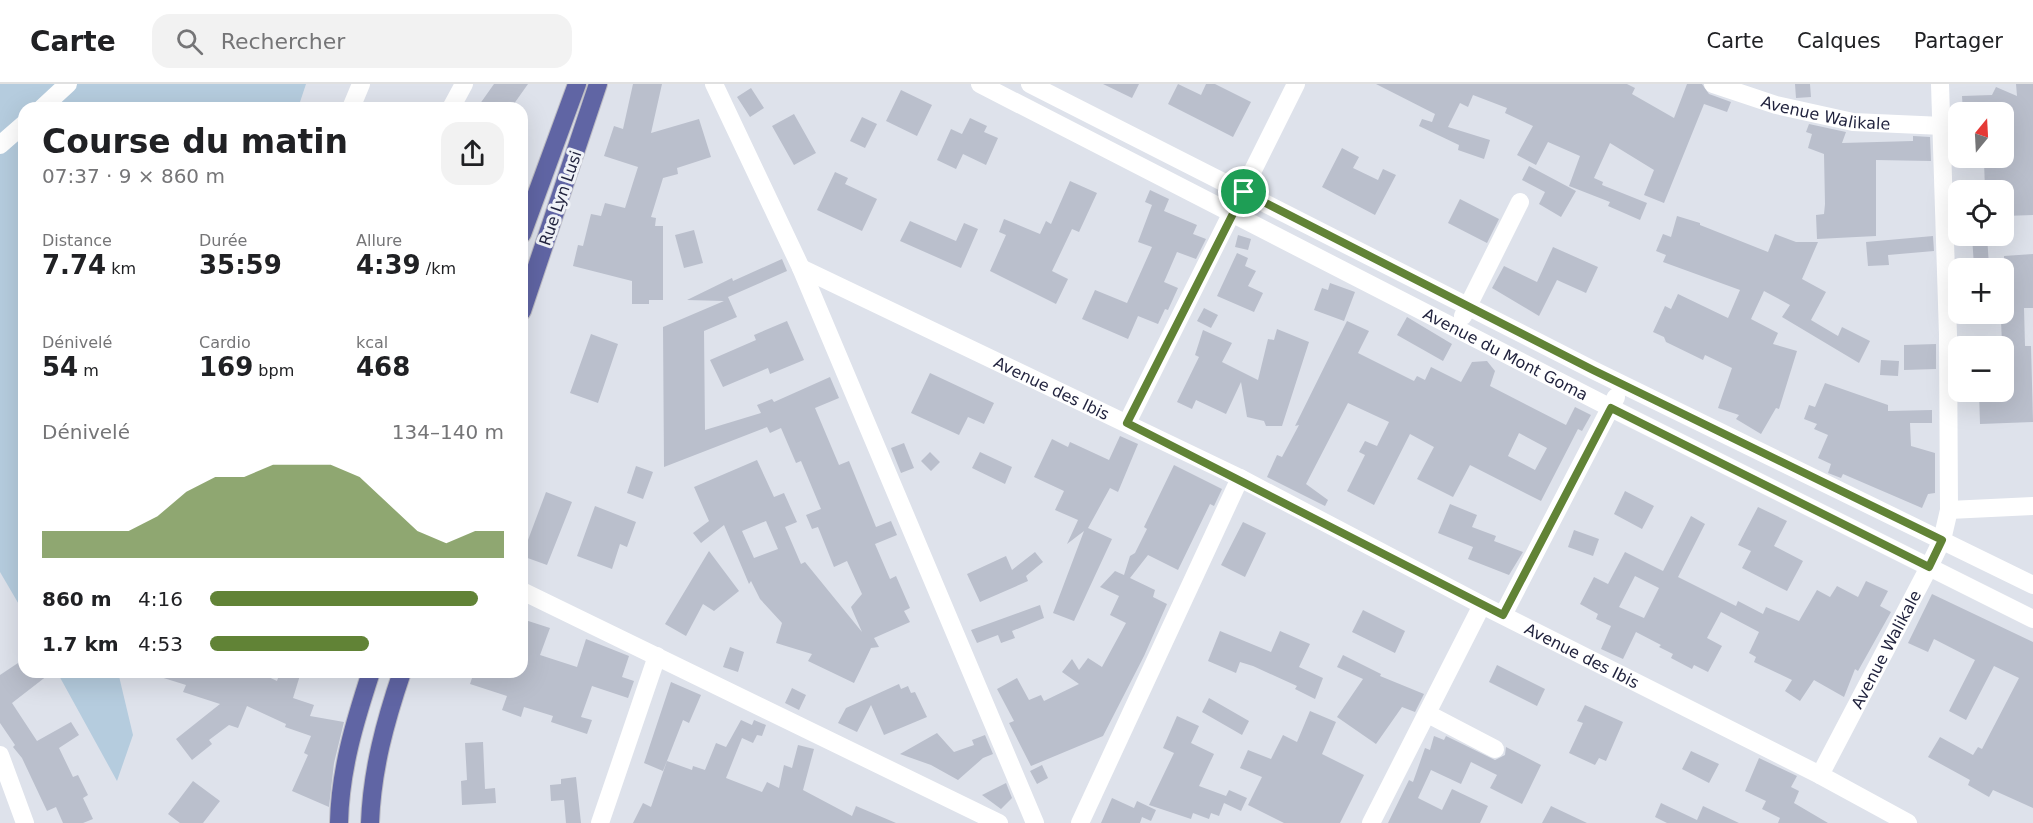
<!DOCTYPE html>
<html lang="fr">
<meta charset="utf-8">
<style>
body{margin:0;font-family:"DejaVu Sans",sans-serif;background:#f2f2f2;color:#202124;height:100vh;display:flex;flex-direction:column;font-size:22px;white-space:nowrap}
*{box-sizing:border-box;margin:0}
p{font-size:20px;color:#757577}
.icon{flex:none;width:33px;height:33px;fill:none;stroke:currentColor;stroke-width:2;stroke-linecap:round;stroke-linejoin:round}
.map{position:relative;flex:1;overflow:hidden}
.details{position:absolute;left:18px;top:18px;width:510px;height:576px;display:flex;flex-direction:column;background:#fff;border-radius:18px;box-shadow:0 6px 24px #0002}
.details>*{flex:none}
.needle{width:39px;rotate:18deg}
.fabs{position:absolute;left:1948px;top:18px;display:grid;gap:12px}
.fabs a{display:grid;place-items:center;width:66px;height:66px;border-radius:12px;background:#fff;box-shadow:0 6px 24px #0002;font-size:30px}
.pin{position:absolute;display:grid;place-items:center;width:51px;height:51px;color:#fff;margin:-26px;border:3px solid #fff;border-radius:50%;box-shadow:0 2px 6px #0007}
.round{display:grid;place-items:center;flex:none;width:63px;height:63px;border-radius:18px;background:#f2f2f2}
.summary{display:flex;align-items:center;justify-content:space-between;height:102px;padding:0 24px}
h1{font-size:33px;font-weight:700;line-height:45px}
.stats{display:grid;grid-template-columns:repeat(3,1fr);gap:9px;height:102px;padding:6px 24px}
.stats div{display:grid;align-content:center}
.stats b{font-size:26px;font-weight:700}
.stats small{font-size:16px;font-weight:400}
.stats p{font-size:16px}
.chart{height:168px;padding:12px 24px}
.chart p{display:flex;justify-content:space-between}
.chart svg{width:100%;height:108px;margin-top:6px;fill:#618336;opacity:.7}
ul{padding:0 24px;list-style:none;font-size:20px}
li{display:grid;grid-template-columns:96px 72px 1fr;align-items:center;height:45px}
li i{height:15px;border-radius:8px;background:#618336}
header{display:flex;align-items:center;gap:36px;box-sizing:border-box;height:84px;padding:0 30px;background:#fff;border-bottom:2px solid #e0e0e0}
header strong{font-size:28px}
nav{display:flex;gap:33px;margin-inline-start:auto;font-size:21px}
.search{width:420px;height:54px;background:#f2f2f2;display:flex;align-items:center;gap:15px;box-sizing:border-box;padding:0 21px;border-radius:18px;color:#757577;font-size:22px}
.map>svg:first-child{display:block}
</style>
<header>
<strong>Carte</strong>
<div class="search"><svg class="icon" aria-label="search" viewBox="0 0 24 24"><circle cx="10" cy="10" r="6"/><path d="M15 15l6 6"/></svg>Rechercher</div>
<nav><a>Carte</a><a>Calques</a><a>Partager</a></nav>
</header>
<div class="map">
<svg width="2033" height="739" viewBox="0 0 2033 739">
<rect width="100%" height="100%" fill="#dee2eb"/>
<path fill="#b5ccde" d="M0,0H306L298,24H24V529L0,488Z
M57,588H118L133,651L117,697Z"/>
<path fill="#babfcc" fill-rule="evenodd" d="M494,0H528L511,24H477Z
M633,0H662L651,49L699,35L711,73L677,84L678,90L663,94L651,133L656,134L655,142H663V216H649V220H632V197L573,182L578,161L583,162L591,130L601,132L605,119L625,124L638,83L604,72L614,42L623,45Z
M1103,0H1139L1132,14Z
M1178,0L1201,11L1206,0H1215L1251,18L1233,53L1168,20Z
M1376,0H1627L1635,4L1632,10L1674,34L1687,0H1702L1709,10L1731,18L1727,28L1704,20L1664,119L1644,111L1654,86L1610,59L1594,94L1603,98L1602,101L1647,119L1640,136L1608,122L1610,118L1569,102L1580,72L1548,58L1536,81L1517,71L1533,42L1505,29L1507,24L1473,11L1468,23L1460,19L1448,43L1490,56L1484,75L1458,66L1459,61L1419,42L1422,35L1432,38L1435,30Z
M1795,0H1810L1811,13L1796,14Z
M2016,0H2033V131L2004,132V106H1985L1984,77L2004,76V28H1963L1962,12L1992,11L1996,3L2017,12Z
M751,4L764,24L750,33L737,13Z
M901,6L932,21L917,52L886,37Z
M794,30L816,69L794,81L772,42Z
M862,33L877,40L865,64L850,57Z
M970,34L987,42L984,48L998,54L986,81L963,70L956,85L937,76L951,45L962,50Z
M1809,40L1846,48L1842,59L1913,57V52L1930,53L1931,77L1876,76V152L1817,155L1816,131L1824,130L1825,120L1824,70L1808,64L1812,50L1806,48Z
M1342,64L1359,73L1353,84L1378,96L1383,85L1396,91L1375,131L1322,103Z
M1529,82L1576,107L1561,133L1539,120L1545,108L1522,96Z
M835,88L848,94L845,100L877,115L862,147L817,126Z
M1070,97L1097,109L1079,148L1072,145L1052,187L1068,195L1056,220L990,187L1006,151L999,148L1004,135L1040,150L1046,137L1051,140Z
M1150,106L1169,115L1164,127L1197,141L1193,150L1206,155L1196,175L1177,168L1164,198L1178,204L1168,226L1165,225L1158,240L1138,232L1128,255L1082,235L1095,206L1127,219L1152,163L1138,158L1152,121L1145,118Z
M1460,115L1499,135L1487,159L1448,139Z
M1677,132L1700,139V141L1768,168L1775,150L1796,158H1818L1802,195L1826,208L1811,236L1838,252L1842,243L1870,257L1859,279L1782,233L1790,221L1764,207L1751,235L1778,249L1773,260L1797,267L1779,325L1776,324L1761,350L1736,335L1739,331L1718,324L1732,284L1705,271L1703,276L1666,258L1664,253L1653,248L1665,222L1671,225L1678,210L1728,234L1740,206L1663,178L1666,171L1656,167L1663,150L1671,153Z
M910,137L956,157L964,139L978,145L961,184L900,157Z
M694,146L703,179L684,184L675,151Z
M1238,151L1251,155L1248,166L1235,163Z
M1933,152L1934,167L1888,171L1889,181L1868,182L1866,158Z
M1972,152H1987L1989,182H1974Z
M1553,163L1598,183L1586,209L1557,196L1539,232L1492,204L1504,182L1537,198Z
M1237,169L1248,174L1245,182L1256,187L1248,202L1263,209L1254,228L1217,212Z
M2033,170V224H2024L2025,262H2031L2033,338L1980,340L1979,308H2004L2001,236L2004,235V172Z
M782,175L787,187L728,213L737,233L704,247L705,346L761,329L757,321L772,315L774,318L830,293L839,314L815,324L839,381L849,377L876,443L891,437L897,451L875,460L890,495L896,492L910,524L904,527L910,538L874,554L879,563L871,564L854,599L808,577L812,570L776,559L782,539L760,515L751,497L749,500L724,441L701,459L693,449L709,437L694,403L757,376L774,413L784,409L797,438L785,443L801,480L805,478L862,548L851,523L862,510L847,477L834,483L818,443L812,445L806,431L821,425L801,377L796,379L781,344L770,349L767,343L664,383L663,243L724,217L687,216L732,194L733,197ZM766,437L778,465L754,474L742,447Z
M1330,199L1355,208L1344,237L1314,226L1322,204L1328,206Z
M1204,224L1218,231L1211,244L1197,237Z
M1407,233L1452,260L1443,277L1397,251Z
M787,237L804,276L770,290L768,284L723,303L710,276L756,256L754,251Z
M1347,237L1369,247L1358,269L1414,297L1417,292L1425,296L1431,283L1461,298L1472,278L1487,277L1495,287L1490,302L1566,341L1575,323L1591,331L1582,347L1578,345L1541,417L1470,381L1453,413L1417,395L1434,363L1410,350L1374,421L1347,407L1365,371L1359,368L1365,357L1377,362L1389,338L1348,319L1306,400L1328,416L1325,422L1267,393L1277,371L1282,373L1299,341L1295,342ZM1519,349L1547,364L1535,386L1508,372Z
M1277,245L1309,258L1282,342H1266L1264,337L1247,333L1241,298L1226,330L1196,316L1192,325L1177,318L1199,273L1195,271L1203,246L1232,259L1222,278L1258,296L1268,255L1274,256Z
M591,250L618,260L598,319L570,309Z
M1936,260V285L1904,286V261Z
M1881,276L1899,277L1898,292L1880,291Z
M930,289L994,319L984,340L968,333L959,351L911,329Z
M1825,299L1888,321V327L1932,326V339H1910L1911,362L1935,369V409L1928,410L1922,424L1843,390L1841,394L1828,389L1831,380L1818,374L1828,351L1814,345L1817,340L1804,335L1809,321L1815,323Z
M1120,352L1138,360L1118,408L1110,404L1088,444L1112,455L1074,537L1053,529L1084,447L1067,460L1078,436L1055,426L1064,407L1034,393L1052,355L1068,363L1070,358L1109,376Z
M904,359L914,384L901,389L891,364Z
M930,368L940,378L931,387L921,377Z
M980,368L1012,383L1005,400L972,384Z
M1174,381L1222,405L1214,422L1210,420L1178,486L1148,471L1130,494L1155,506L1153,513L1167,520L1144,572L1103,652L1031,682L1009,639L1014,637L997,605L1017,594L1029,616L1041,611L1044,617L1079,600L1062,588L1072,575L1079,586L1088,574L1102,583L1126,539L1110,531L1119,512L1100,503L1115,487L1124,491L1130,472L1135,469L1147,445L1144,443Z
M636,382L653,388L643,415L627,409Z
M1625,407L1654,422L1642,445L1614,430Z
M546,408L572,418L547,481L522,472Z
M1450,420L1477,431L1472,443L1496,452L1494,457L1523,468L1509,491L1468,475L1473,463L1438,449Z
M595,422L636,438L627,463L620,460L612,485L577,472Z
M1758,423L1787,437L1774,462L1803,477L1787,507L1742,484L1751,467L1738,461Z
M1691,432L1705,440L1678,493L1736,522L1738,517L1763,530L1766,523L1799,537L1817,506L1830,513L1837,502L1858,513L1866,497L1888,507L1880,522L1891,528L1858,587L1855,585L1844,613L1814,596L1800,617L1785,607L1792,596L1754,578L1756,573L1749,569L1759,548L1721,528L1707,554L1722,562L1708,588L1694,581L1692,585L1671,574L1673,570L1659,563L1661,561L1636,548L1623,575L1601,565L1611,542L1596,535L1598,530L1580,520L1594,493L1608,500L1625,468L1663,487ZM1635,492L1659,504L1644,534L1619,523Z
M1243,438L1266,449L1245,493L1221,481Z
M1574,446L1599,455L1593,472L1568,463Z
M709,467L739,507L714,527L703,520L686,552L665,540Z
M1035,468L1043,478L1026,492L1028,497L980,518L967,490L1006,472L1012,486Z
M1932,510L2033,558V724L1993,706L1989,713L1968,701L1970,696L1928,673L1940,653L1973,671L1978,663L1982,665L2019,594L1994,582L1966,636L1949,627L1975,576L1934,555L1928,568L1908,559Z
M1040,521L1044,534L1012,547L1015,554L1001,559L998,551L977,559L971,546Z
M1363,526L1405,547L1395,569L1352,548Z
M522,535L550,544L540,571L577,583L586,555L629,572L622,593L634,597L628,614L592,602L581,633L592,636L587,650L551,638L553,632L524,623L521,633L502,626L507,612L470,600L474,588H522Z
M1220,547L1271,568L1280,547L1310,560L1299,583L1323,594L1315,615L1295,605L1297,602L1253,582L1240,578L1236,589L1208,577Z
M730,563L744,568L738,588L723,583Z
M1343,571L1381,590L1380,592L1424,610L1415,628L1402,623L1376,660L1337,633L1363,595L1337,583Z
M24,575V588H52L12,619L37,657L71,638L79,651L59,664L73,693L78,691L88,711L83,714L93,735L83,739H63L56,723L47,727L22,674L13,663L15,661L0,639V591Z
M1497,581L1545,605L1537,622L1489,598Z
M154,588H219L230,591L232,588H258L277,597L280,588H301L293,614L314,621L310,632L344,638L334,679L329,723L292,707L308,671L304,669L311,652L285,643L286,640L247,622L238,644L229,641L209,656L212,660L192,676L176,655L220,620L183,608L186,601L154,591Z
M671,598L701,611L689,639L683,636L663,687L644,679Z
M899,600L901,605L908,602L911,609L915,608L927,633L884,651L871,621L857,648L838,639L846,624Z
M792,604L806,611L799,626L785,619Z
M1209,614L1249,637L1242,651L1202,628Z
M1585,621L1623,638L1606,677L1599,674L1595,681L1569,669L1583,639L1577,637Z
M1310,627L1336,638L1322,670L1364,691L1340,739H1284L1248,721L1262,693L1240,684L1248,666L1271,675L1283,651L1297,658Z
M1177,632L1199,642L1191,659L1214,670L1199,702L1226,712L1229,706L1247,714L1241,727L1224,719L1219,732L1211,729L1209,735L1193,729L1191,735L1149,721L1174,669L1163,664Z
M741,636L752,641L754,636L766,641L762,652L757,651L753,659L742,654L726,694L762,708L767,698L779,704L784,681L792,684L798,661L814,665L803,706L852,732L856,722L896,739H633L643,719L651,723L667,677L692,686L693,682L705,686L716,659L726,663Z
M937,649L954,668L974,661L972,656L985,651L993,670L983,674L958,696L931,681L900,670Z
M1434,652L1444,656L1446,652L1495,676L1505,671L1506,663L1541,681L1522,720L1490,704L1497,691L1471,678L1461,700L1431,686L1418,714L1442,726L1452,705L1488,722L1480,739H1388L1409,696L1413,698L1425,664L1430,666Z
M483,658L485,705L495,704L496,719L462,721L461,697L467,696L465,659Z
M1691,667L1719,680L1709,699L1682,685Z
M1759,674L1797,692L1791,703L1799,707L1794,719L1828,739H1778L1780,734L1762,725L1766,717L1745,707Z
M1042,681L1048,694L1037,700L1030,687Z
M576,693L581,739H566L564,716L551,717L550,701L561,700V695Z
M193,697L220,717L203,739H180L168,730Z
M1006,699L1012,714L1001,725L982,711Z
M1112,714L1134,724L1137,717L1156,726L1151,737L1142,733L1140,739H1101Z
M1661,719L1697,736L1703,722L1739,739H1667L1655,733Z
M1551,722L1587,739H1542Z"/>
<g fill="none" stroke-linecap="round" stroke-linejoin="round">
<defs>
<path id="major" d="M522,150L577,0
M522,227L598,0
M339,739C340,686 355,637 371,588
M370,739C372,686 385,638 402,588"/>
</defs>
<use href="#major" stroke="#bcbcc4" stroke-width="20"/>
<g stroke="#fff" stroke-width="18">
<path d="M714,0L801,184L1035,739"/>
<path id="s1" d="M980,0L1611,324L2033,535"/>
<path d="M1030,0L1593,286L2033,501"/>
<path id="s2" d="M1713,0L1776,21L1853,38L1943,42"/>
<path d="M42,24L68,0"/>
<path d="M351,24L361,0"/>
<path d="M451,24L464,0"/>
<path d="M0,61L24,40"/>
<path id="s3" d="M801,184L1240,394L1482,521L1820,691L1908,739"/>
<path d="M1463,232L1520,118"/>
<path d="M1127,339L1296,0"/>
<path d="M1949,426L2033,422"/>
<path d="M522,507L999,739"/>
<path d="M1503,531L1616,313"/>
<path d="M1428,630L1495,665"/>
<path d="M0,671L25,739"/>
<path id="s4" d="M1820,691L1929,483L1942,456L1949,426L1948,251L1940,0"/>
<path d="M600,739L657,572"/>
<path d="M1080,739L1240,394"/>
<path d="M1371,739L1482,521"/>
</g>
<use href="#major" stroke="#6065a4" stroke-width="18"/>
</g>
<g fill="none" stroke-linecap="round" stroke-linejoin="round">
<defs>
<path id="route" d="M1244,108L1593,286L1942,456L1929,483L1611,324L1503,531L1127,339Z"/>
</defs>
<use href="#route" stroke="#fff" stroke-width="12"/>
<use href="#route" stroke="#618336" stroke-width="8"/>
</g>
<g text-anchor="middle" stroke-width="6" stroke-linejoin="round" paint-order="stroke">
<g font-size="16" fill="#1f213c" stroke="#eff2f7">
<text dy="6" stroke="none"><textPath href="#s2" startOffset="117">Avenue Walikale</textPath></text>
<text transform="translate(560 114) rotate(-71)" y="6">Rue Lyn Lusi</text>
<text dy="6" stroke="none"><textPath href="#s1" startOffset="591">Avenue du Mont Goma</textPath></text>
<text dy="6" stroke="none"><textPath href="#s3" startOffset="278">Avenue des Ibis</textPath></text>
<text dy="6" stroke="none"><textPath href="#s4" startOffset="142">Avenue Walikale</textPath></text>
<text dy="6" stroke="none"><textPath href="#s3" startOffset="872">Avenue des Ibis</textPath></text>
</g>
</g>
</svg>
<div class="fabs">
<a><svg class="needle" viewBox="-14 -14 28 28"><path d="M0-13l5 13h-10z" fill="#e53935"/><path d="M0 13l5-13h-10z" fill="#757577"/></svg></a>
<a><svg class="icon" aria-label="locate" viewBox="0 0 24 24"><circle cx="12" cy="12" r="6"/><path d="M12 2v4M12 18v4M2 12h4M18 12h4"/></svg></a>
<a>+</a>
<a>−</a>
</div>
<div class="pin" style="left:1244px;top:108px;background:#1e9e55"><svg class="icon" aria-label="arrive" viewBox="0 0 24 24"><path d="M6 21V4h12l-3 4 3 4H6"/></svg></div>
<section class="details">
<div class="summary"><div><h1>Course du matin</h1><p>07:37 · 9 × 860 m</p></div><a class="round"><svg class="icon" aria-label="share" viewBox="0 0 24 24"><path d="M12 15V3M7 8l5-5 5 5M5 13v7h14v-7"/></svg></a></div>
<div class="stats">
<div><p>Distance</p><b>7.74<small> km</small></b></div>
<div><p>Durée</p><b>35:59</b></div>
<div><p>Allure</p><b>4:39<small> /km</small></b></div>
</div>
<div class="stats">
<div><p>Dénivelé</p><b>54<small> m</small></b></div>
<div><p>Cardio</p><b>169<small> bpm</small></b></div>
<div><p>kcal</p><b>468</b></div>
</div>
<div class="chart"><p><span>Dénivelé</span>134–140 m</p>
<svg viewBox="0 0 160 44" preserveAspectRatio="none"><path d="M0 44V33L10 33L20 33L30 33L40 27L50 17L60 11L70 11L80 6L90 6L100 6L110 11L120 22L130 33L140 38L150 33L160 33V44z"/></svg>
</div>
<ul>
<li><b>860 m</b>4:16<i style="width:91%"></i></li>
<li><b>1.7 km</b>4:53<i style="width:54%"></i></li>
</ul>
</section>
</div>
